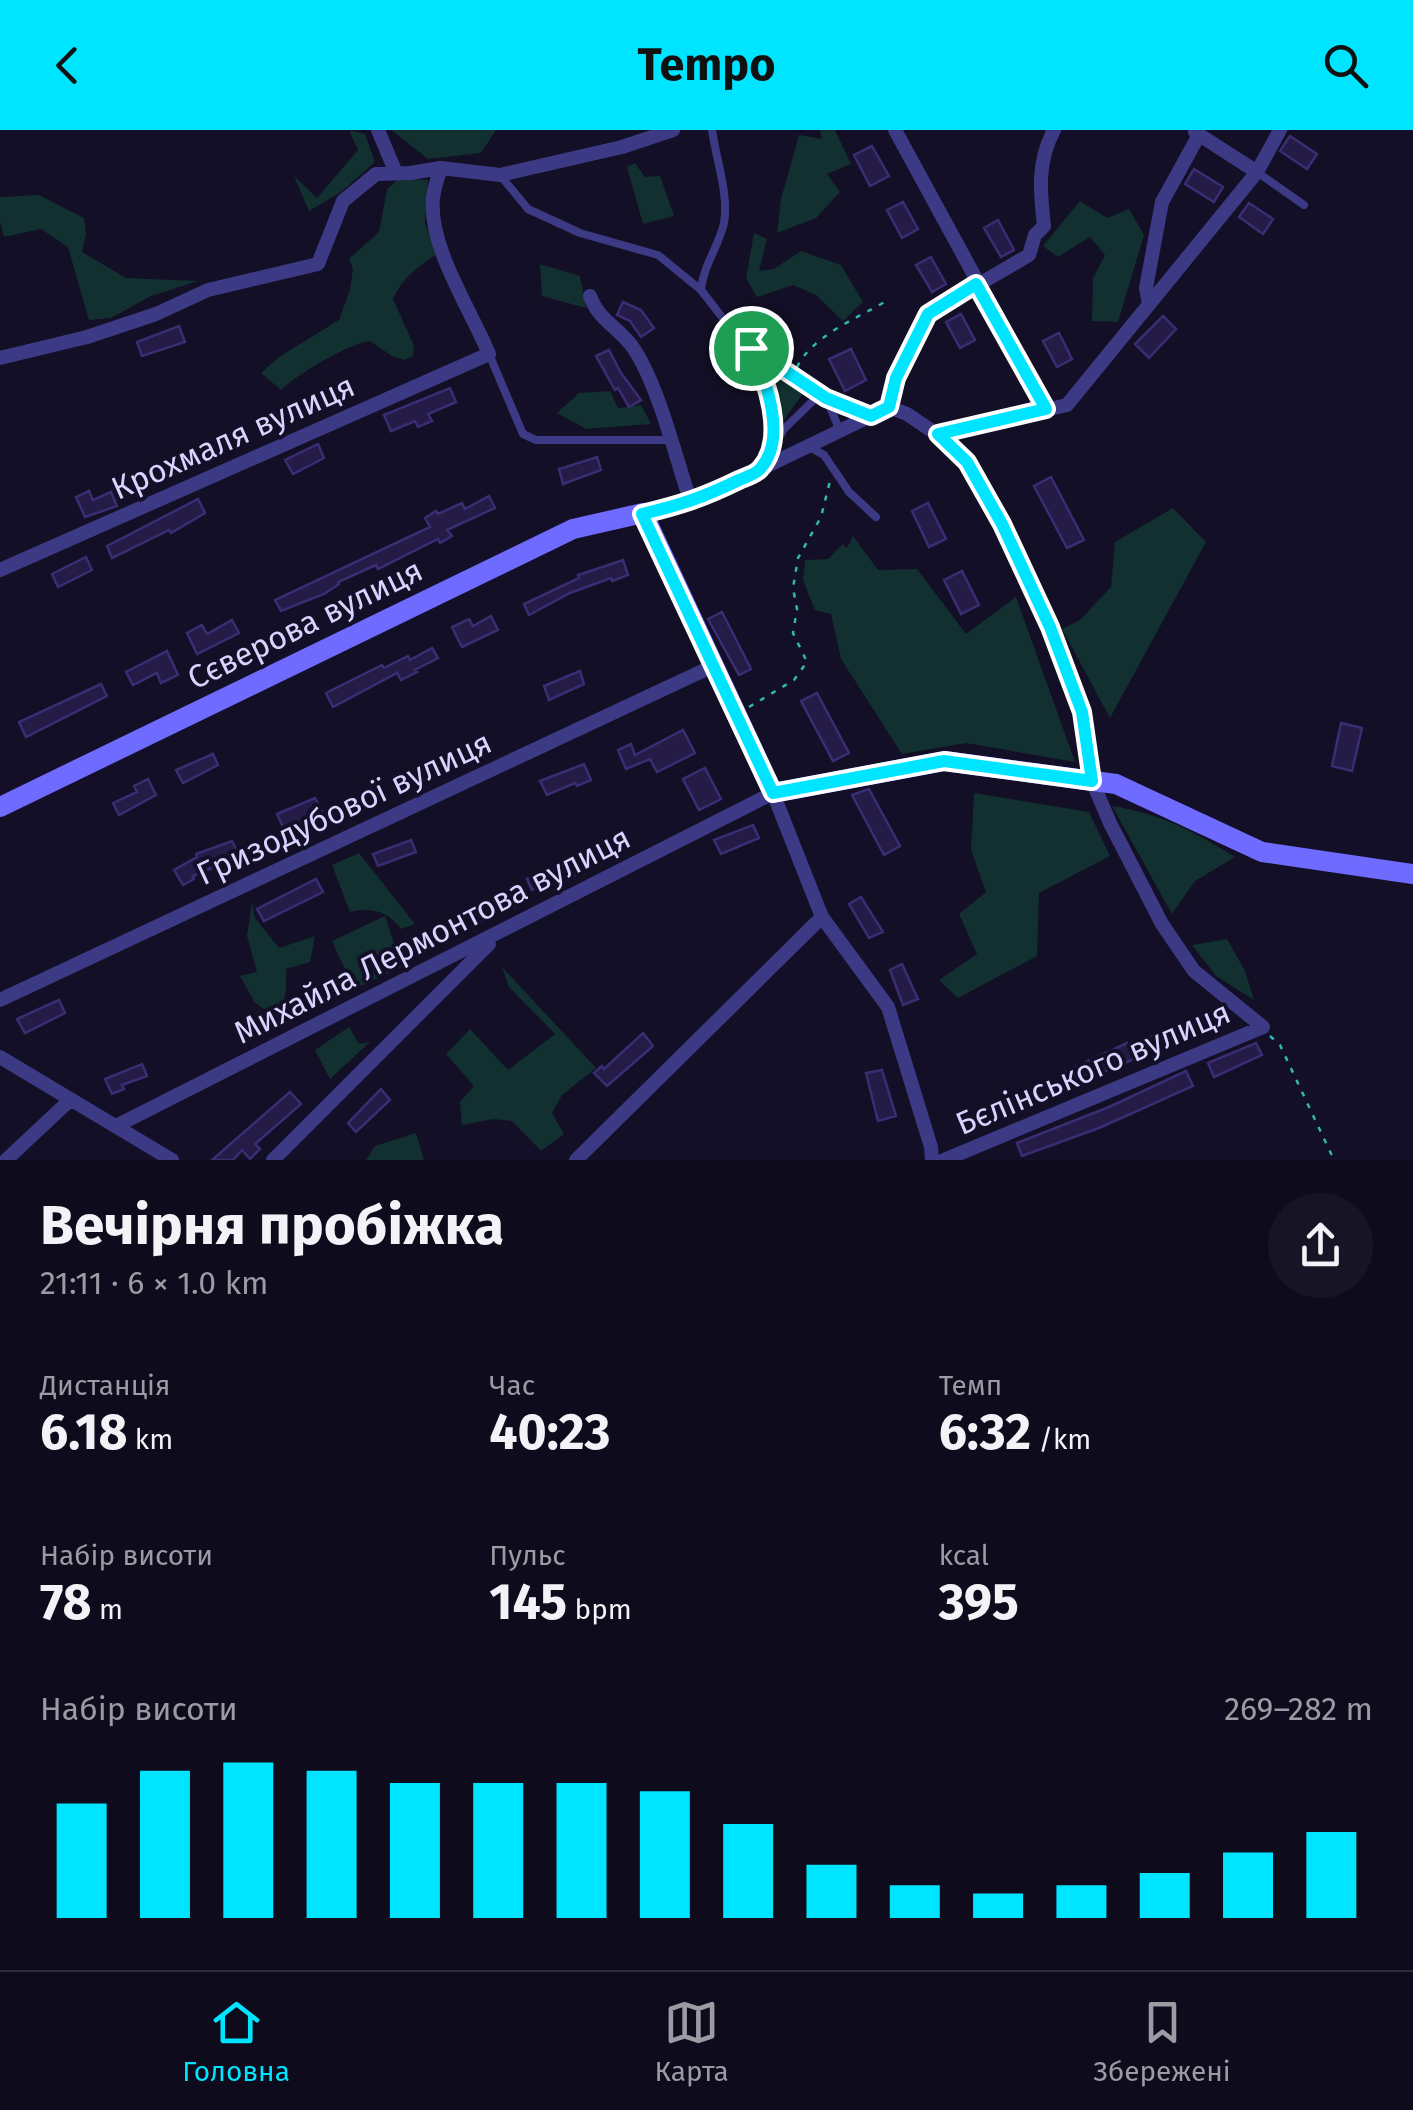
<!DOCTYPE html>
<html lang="uk">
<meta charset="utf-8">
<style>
body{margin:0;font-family:"Fira Sans",sans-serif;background:#171425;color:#f1f3f6;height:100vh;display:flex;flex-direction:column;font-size:38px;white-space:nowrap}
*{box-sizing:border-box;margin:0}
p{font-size:32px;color:#9b9ba3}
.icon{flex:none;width:55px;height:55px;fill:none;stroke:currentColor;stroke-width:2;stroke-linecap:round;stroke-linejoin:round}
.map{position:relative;height:1030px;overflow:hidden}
.panel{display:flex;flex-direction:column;background:#0e0b1c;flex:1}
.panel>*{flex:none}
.pin{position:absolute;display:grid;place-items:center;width:85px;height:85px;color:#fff;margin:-42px;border:5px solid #fff;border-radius:50%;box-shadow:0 2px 10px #0007}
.round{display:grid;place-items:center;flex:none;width:105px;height:105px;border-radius:52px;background:#171425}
.summary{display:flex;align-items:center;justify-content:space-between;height:170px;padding:0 40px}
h1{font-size:55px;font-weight:700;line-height:75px}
.metrics{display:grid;grid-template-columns:repeat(3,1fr);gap:15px;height:170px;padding:10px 40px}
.metrics div{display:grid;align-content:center}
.metrics b{font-size:50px;font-weight:700}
.metrics small{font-size:28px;font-weight:400}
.metrics p{font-size:28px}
.chart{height:280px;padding:20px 40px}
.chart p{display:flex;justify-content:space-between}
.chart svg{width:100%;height:180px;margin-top:10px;stroke:#00e5ff;stroke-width:6}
header{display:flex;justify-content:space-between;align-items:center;height:130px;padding:0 40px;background:#00e5ff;color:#111;font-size:45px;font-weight:700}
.menu{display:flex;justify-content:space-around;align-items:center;height:140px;border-top:2px solid #2e2b3b;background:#0e0b1c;font-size:28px;color:#9b9ba3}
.menu a{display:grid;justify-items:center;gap:5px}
.menu .active{color:#00e5ff}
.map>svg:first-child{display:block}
</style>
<header><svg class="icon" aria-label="back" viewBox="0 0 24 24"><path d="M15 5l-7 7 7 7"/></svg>Tempo<svg class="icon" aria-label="search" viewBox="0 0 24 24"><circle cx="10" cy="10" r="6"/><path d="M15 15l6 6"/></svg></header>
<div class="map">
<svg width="1413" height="1030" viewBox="0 0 1413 1030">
<rect width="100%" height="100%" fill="#130f26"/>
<path fill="#12302f" d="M349,0L365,4L375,32L341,62L309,81L294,46L317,68L358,20Z
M391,0H496L481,23L428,29Z
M820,0H835L851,34L827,44L840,62L816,88L777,103L781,69L799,5L822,9Z
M635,33L645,47L660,46L674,86L643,94L627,37Z
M400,48L428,50L425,93L437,124C418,137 403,147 393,169L414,216L413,226L405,230L392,226L370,211C349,213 296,245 281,260L261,243L279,227L339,190L350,160L353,139L349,129L379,102L387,59Z
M39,65L84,88L86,104L82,122L126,148L198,151L151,166L111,188L89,190L68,117L41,99L4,107L0,92V67Z
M1080,71L1107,88L1129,79L1144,105L1118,192L1092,191L1093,148L1105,125L1090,107L1058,127L1043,116Z
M754,103L767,109L759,141L774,139L801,121L841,135L863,172L843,191L816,165L793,155L757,167L746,148Z
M540,134L580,146L586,178L542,166Z
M763,231L795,252L802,265L781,294Z
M610,261L618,278L641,275L651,294L586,299L557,283L579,263Z
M1173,378L1206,412L1110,588L1062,499L1080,490L1111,457L1115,412Z
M853,406L878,440L917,439L966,504L1016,467L1075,632L966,613L902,624L841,529L831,484L815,480L803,450L805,430L828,429L843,414L847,418Z
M974,663L1089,682L1110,726L1039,763L1037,826L958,868L939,850L977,824L959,784L986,762L971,720Z
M1112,676C1162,684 1193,701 1235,727L1195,751L1172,784Z
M359,723L415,794L401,799C388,781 371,777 350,782L332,735Z
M252,772L255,788L279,818L315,806L310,832L286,839V861L279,889L255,873L240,846L257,842L247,806Z
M385,786L402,837L354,859L332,811Z
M1227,809L1245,841L1254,870L1216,846L1192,815Z
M502,837L596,938L562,965L552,983L564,1004L541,1021L512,991L493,989L462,995L460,972L474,956L446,924L470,899L508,940L555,904L509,857Z
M349,897L359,914L370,912L330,949L315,920Z
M416,1003L424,1030H366L375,1016Z"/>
<path fill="#241b47" stroke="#3b2d73" stroke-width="2.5" d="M1290,6L1317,24L1307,39L1280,21Z
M872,16L889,46L870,56L854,25Z
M1194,39L1223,57L1214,72L1185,54Z
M903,72L918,99L902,108L887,80Z
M1249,73L1273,89L1263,104L1239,87Z
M998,90L1014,120L1001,127L984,98Z
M931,127L946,154L932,162L916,135Z
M623,172L641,180L654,198L641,207L630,191L617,185Z
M961,184L975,210L960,218L946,192Z
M1163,186L1176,199L1149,228L1135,214Z
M179,196L185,212L142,226L137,212Z
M1059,203L1072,229L1057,237L1043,211Z
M851,219L866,250L845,261L829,229Z
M609,220L621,243L641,270L629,277L618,258L615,260L596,226Z
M450,258L456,272L428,284L432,291L418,297L415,291L391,301L384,285Z
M318,314L324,328L293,344L285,330Z
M597,327L601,340L563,354L559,339Z
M1051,347L1084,410L1067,418L1034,356Z
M89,361L93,370L111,362L117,376L85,387L76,367Z
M489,366L495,378L447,400L452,406L440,413L438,409L378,439L376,435L338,452L339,454L324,464L281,481L275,470L430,397L425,388L436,381L438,384L462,373L465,379Z
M198,369L205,383L171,403L169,400L112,428L107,416Z
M928,373L946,409L929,417L912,381Z
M86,427L92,440L58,457L52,444Z
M623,430L628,445L612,451L611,448L570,463L529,485L524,474L579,448L578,445Z
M962,441L979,475L961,484L944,450Z
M722,482L751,539L739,545L708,489Z
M491,486L498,500L462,517L452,497L469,489L473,496Z
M232,490L239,503L197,524L187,503L202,495L207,504Z
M432,518L438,528L415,540L417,542L401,550L397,543L333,577L326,563L382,535L384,538L408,526L410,530Z
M167,521L178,545L161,553L157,543L133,555L126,542Z
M580,541L584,554L549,570L544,556Z
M101,554L107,566L26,607L19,592Z
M817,563L849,623L833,631L801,571Z
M1341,593L1362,598L1352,641L1332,636Z
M683,600L695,623L657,642L650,629L626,639L618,620L631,614L635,625Z
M213,624L218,635L183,653L176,640Z
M584,634L591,650L577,656L575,653L547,665L540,651Z
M705,638L721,669L699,680L683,649Z
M148,649L156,665L119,685L113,673L137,662L134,656Z
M869,659L900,716L884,725L852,665Z
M315,668L322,681L285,701L277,684Z
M753,695L759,708L721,724L714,710Z
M411,710L416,722L378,736L373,724Z
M232,711L238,723L213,734L215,737L193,746L194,749L183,755L174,740L197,727L196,724Z
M587,725L592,737L556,755L554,751L532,760L527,749Z
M316,749L323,762L264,791L257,779Z
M512,760L518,775L476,793L470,780Z
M861,767L883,802L869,808L849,774Z
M902,834L918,869L903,875L890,840Z
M59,870L65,883L25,903L17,889Z
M1187,892L1193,906L1152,922L1146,909Z
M643,903L653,916L607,956L594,943L602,936L604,939Z
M1127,913L1134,929L1092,947L1090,943L1070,954L1064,942Z
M1256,913L1262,925L1214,947L1208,933Z
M142,934L147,946L122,955L124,959L112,964L105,949Z
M882,940L896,986L878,991L866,943Z
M1186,941L1193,956L1099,998L1022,1026L1017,1013L1109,977Z
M381,959L390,970L356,1002L348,993Z
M290,962L301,974L255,1014L260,1019L250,1029L242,1020L233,1030H212Z"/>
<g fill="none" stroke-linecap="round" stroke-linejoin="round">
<path stroke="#2fb8b0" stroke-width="2.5" stroke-dasharray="5 8" stroke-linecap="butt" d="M797,237C813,205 858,188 888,170
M749,577L794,550L807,532L793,503L797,479L793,458L798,428L821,387L830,351
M1270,906L1280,915L1334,1030"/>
<path stroke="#3d3a85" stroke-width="8" d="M1257,42L1304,75
M500,45L528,79L580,103L658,125L701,160L742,213L826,268L840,301
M701,160C703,136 719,116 724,93C729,64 716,29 712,0
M752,221L773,294L771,319
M489,224L523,304L536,310H670
M826,268L869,285
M808,316L824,325L849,362L876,387
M762,336L784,299L820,264"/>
<path stroke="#3d3a85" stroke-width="14" d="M378,0L396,43
M895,0L1047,279
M1195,2L1257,42
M590,166C598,190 621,199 634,219C659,257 676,329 691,373
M1149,174L1146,158L1162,72L1199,5
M0,228L87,207L156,184L208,160L318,134L343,71L376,44L410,43L441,38L500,45L622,17L673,0
M889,277L896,248L928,184L1029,125L1035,105L1044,96C1040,61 1037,32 1054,0
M938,305L1067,275L1257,42L1280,0
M643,383L691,373L889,277L907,284L938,305L967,332L1002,395L1050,497L1083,583L1092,651L1110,693L1162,794L1194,841L1263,897L944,1030
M0,440L489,224C471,180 428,116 433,68C434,58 438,47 441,38
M0,870L711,537
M0,927L172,1030
M116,996L773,663L822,787L888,877L931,1017L932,1030
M6,1030L69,971
M273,1030L489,814
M576,1030L822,787"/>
<path stroke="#6f6bff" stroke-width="20" d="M0,677L573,399L643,383L773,663L945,631L1116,654L1262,722L1413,744"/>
</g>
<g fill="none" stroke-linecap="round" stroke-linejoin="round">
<defs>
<path id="route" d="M976,154L1046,279L938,304L967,332L1002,394L1050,497L1082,582L1092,651L944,631L773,663L642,384C681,375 704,367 739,350C746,347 756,344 760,339C788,309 766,249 751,218L826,268L871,286L889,277L896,248L928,184Z"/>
</defs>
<use href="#route" stroke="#fff" stroke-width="20"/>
<use href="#route" stroke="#00e5ff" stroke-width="12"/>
</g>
<g text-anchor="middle" stroke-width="8" stroke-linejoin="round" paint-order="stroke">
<g font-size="32" fill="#d9d4ff" stroke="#130f26">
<text transform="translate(233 307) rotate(-24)" y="11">Крохмаля вулиця</text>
<text transform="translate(305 494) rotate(-26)" y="11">Сєверова вулиця</text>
<text transform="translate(344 678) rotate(-25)" y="11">Гризодубової вулиця</text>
<text transform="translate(432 805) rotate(-27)" y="11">Михайла Лермонтова вулиця</text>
<text transform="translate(1093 938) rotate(-23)" y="11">Бєлінського вулиця</text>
</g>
</g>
</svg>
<div class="pin" style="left:751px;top:218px;background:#1e9e55"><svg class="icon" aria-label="arrive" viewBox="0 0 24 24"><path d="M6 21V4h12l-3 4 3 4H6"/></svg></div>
</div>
<section class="panel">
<div class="summary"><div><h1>Вечірня пробіжка</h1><p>21:11 · 6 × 1.0 km</p></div><a class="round"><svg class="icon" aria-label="share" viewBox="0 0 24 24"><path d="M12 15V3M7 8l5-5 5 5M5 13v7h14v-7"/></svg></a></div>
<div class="metrics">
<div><p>Дистанція</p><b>6.18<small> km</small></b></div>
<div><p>Час</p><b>40:23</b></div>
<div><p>Темп</p><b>6:32<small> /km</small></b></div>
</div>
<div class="metrics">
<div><p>Набір висоти</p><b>78<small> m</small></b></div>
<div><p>Пульс</p><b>145<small> bpm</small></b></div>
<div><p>kcal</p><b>395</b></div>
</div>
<div class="chart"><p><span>Набір висоти</span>269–282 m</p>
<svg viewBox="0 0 160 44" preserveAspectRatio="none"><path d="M5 44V16M15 44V8M25 44V6M35 44V8M45 44V11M55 44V11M65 44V11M75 44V13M85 44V21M95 44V31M105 44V36M115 44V38M125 44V36M135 44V33M145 44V28M155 44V23"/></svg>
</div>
</section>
<nav class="menu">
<a class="active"><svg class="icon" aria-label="home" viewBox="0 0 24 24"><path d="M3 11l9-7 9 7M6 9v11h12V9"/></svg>Головна</a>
<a><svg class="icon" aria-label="map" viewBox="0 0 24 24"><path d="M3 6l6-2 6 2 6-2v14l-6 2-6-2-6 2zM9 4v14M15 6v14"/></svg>Карта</a>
<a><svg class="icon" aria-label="saved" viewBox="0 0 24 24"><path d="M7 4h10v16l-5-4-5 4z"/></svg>Збережені</a>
</nav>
